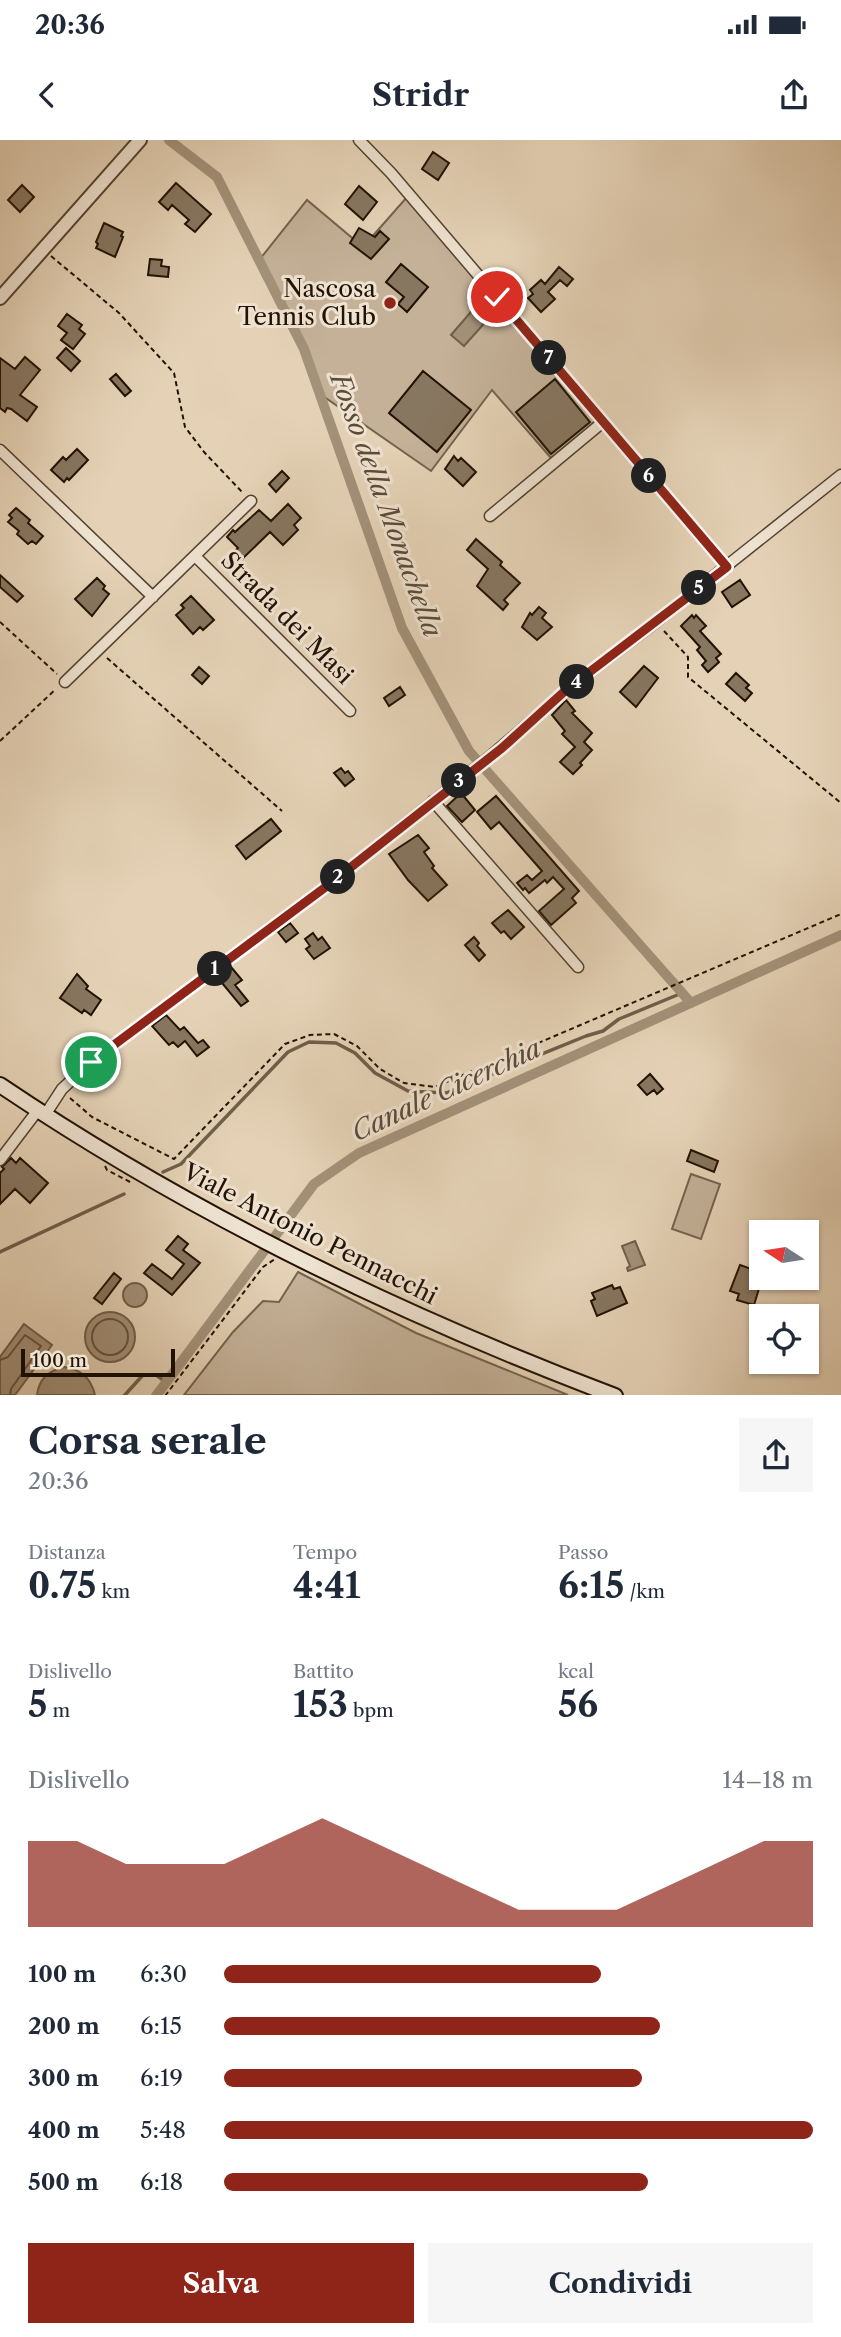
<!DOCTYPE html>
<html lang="it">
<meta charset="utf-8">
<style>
body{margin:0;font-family:"Libre Caslon Text",serif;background:#f6f6f7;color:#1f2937;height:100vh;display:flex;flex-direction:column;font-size:26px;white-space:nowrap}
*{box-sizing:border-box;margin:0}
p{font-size:23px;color:#747a83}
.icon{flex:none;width:38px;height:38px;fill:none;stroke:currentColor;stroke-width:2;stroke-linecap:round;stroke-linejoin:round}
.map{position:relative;height:1255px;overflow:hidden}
.side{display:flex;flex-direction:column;background:#fff;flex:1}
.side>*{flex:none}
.needle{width:46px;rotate:282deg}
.controls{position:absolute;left:749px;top:1080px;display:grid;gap:14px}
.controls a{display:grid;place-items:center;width:70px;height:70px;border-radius:0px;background:#fff;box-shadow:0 2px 5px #0004;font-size:35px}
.scale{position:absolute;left:21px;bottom:18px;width:154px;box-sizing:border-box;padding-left:7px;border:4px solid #221203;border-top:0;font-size:19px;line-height:24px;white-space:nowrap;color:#221203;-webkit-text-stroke:5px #eee2d0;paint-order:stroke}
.pin{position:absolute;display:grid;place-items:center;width:60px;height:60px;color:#fff;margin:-30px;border:4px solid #fff;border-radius:50%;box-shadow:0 2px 7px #0007}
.km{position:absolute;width:35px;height:35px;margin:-18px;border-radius:50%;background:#222;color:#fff;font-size:19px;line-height:35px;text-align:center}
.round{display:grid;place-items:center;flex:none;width:74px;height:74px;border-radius:0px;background:#f6f6f7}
.summary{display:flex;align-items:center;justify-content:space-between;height:119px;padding:0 28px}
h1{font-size:38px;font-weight:700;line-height:52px}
.metrics{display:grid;grid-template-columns:repeat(3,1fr);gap:10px;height:119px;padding:7px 28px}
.metrics div{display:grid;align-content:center}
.metrics b{font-size:35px;font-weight:700}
.metrics small{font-size:19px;font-weight:400}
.metrics p{font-size:19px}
.chart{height:196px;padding:14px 28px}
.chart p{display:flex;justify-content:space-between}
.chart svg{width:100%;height:126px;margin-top:7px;fill:#8f2418;opacity:.7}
.button{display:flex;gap:14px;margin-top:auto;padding:14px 28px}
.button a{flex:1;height:80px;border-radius:0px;background:#8f2418;color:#fff;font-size:28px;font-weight:700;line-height:80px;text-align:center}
.button a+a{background:#f6f6f7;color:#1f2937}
ul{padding:0 28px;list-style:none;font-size:23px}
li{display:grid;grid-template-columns:112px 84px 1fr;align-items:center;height:52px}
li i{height:18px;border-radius:9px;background:#8f2418}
.status{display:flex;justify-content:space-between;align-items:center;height:49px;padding:0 35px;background:#fff;direction:ltr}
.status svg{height:19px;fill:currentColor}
header{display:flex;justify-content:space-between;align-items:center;height:91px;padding:0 28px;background:#fff;font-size:32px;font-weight:700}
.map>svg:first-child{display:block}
</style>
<div class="status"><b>20:36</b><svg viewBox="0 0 49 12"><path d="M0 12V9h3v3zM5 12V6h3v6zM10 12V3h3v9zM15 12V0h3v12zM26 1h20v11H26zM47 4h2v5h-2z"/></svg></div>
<header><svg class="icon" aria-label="back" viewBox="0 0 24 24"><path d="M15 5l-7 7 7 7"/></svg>Stridr<svg class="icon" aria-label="share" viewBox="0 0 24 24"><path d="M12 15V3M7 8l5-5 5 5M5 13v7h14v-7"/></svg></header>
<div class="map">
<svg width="841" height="1256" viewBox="0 0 841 1256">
<rect width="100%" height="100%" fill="#e5d2b6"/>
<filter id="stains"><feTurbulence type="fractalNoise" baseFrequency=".00286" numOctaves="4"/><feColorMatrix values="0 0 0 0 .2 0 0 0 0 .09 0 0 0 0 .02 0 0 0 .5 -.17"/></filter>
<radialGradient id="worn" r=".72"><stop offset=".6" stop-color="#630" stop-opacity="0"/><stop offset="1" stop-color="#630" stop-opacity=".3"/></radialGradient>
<path fill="#c4b198" stroke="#73624e" stroke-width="2" d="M407,57L597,280L551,318L492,250L431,331L323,256L306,207L260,119L307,60L363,107Z
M691,1034L720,1044L701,1099L672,1089Z
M298,1132L416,1193L568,1255H184L233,1192L263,1161L279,1162Z"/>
<path fill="#a39179" stroke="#6f5e4a" stroke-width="2" d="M476,166L489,178L464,206L451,195Z
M635,1101L645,1125L628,1131L627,1128L630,1126L622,1106Z
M123 1155a12 12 0 1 1 24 0a12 12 0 1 1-24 0Z
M85 1197a25 25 0 1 1 50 0a25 25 0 1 1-50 0Z
M24,1184L52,1205L15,1255H0V1217Z
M64,1227C81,1229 91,1238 95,1255H37C39,1239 48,1231 64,1227Z"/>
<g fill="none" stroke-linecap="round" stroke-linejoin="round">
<path stroke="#62523e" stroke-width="2" d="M92 1197a18 18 0 1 1 36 0a18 18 0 1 1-36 0Z
M0,1220L8,1217L25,1195L41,1206L11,1249L10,1256"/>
<path stroke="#6f5e4a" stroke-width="3.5" d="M163,1032L181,1024L288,912L309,902L336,903L355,913L375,933L408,951L446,953L586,896L603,891L619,879L682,853
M0,1112L124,1054
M124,1256L143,1235H156L166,1242"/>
<path stroke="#a39179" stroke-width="10" d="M169,0L217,37L304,209L402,488L469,611L691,863
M156,1256L314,1044L359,1013L841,795"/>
</g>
<path fill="#877660" stroke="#221203" stroke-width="2" d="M433,12L449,23L438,40L422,29Z
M176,43L211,74L195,92L185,84L189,80L172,65L168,70L159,62Z
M22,45L34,57L20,72L8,60Z
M359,46L377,62L363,80L345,64Z
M104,83L123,92L121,96L123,97L115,117L96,108L98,104L96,102Z
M359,88L375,97L380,91L389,99L371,119L350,103Z
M150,119L162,120L161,126L169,127L168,137L148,135Z
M401,124L428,147L407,172L398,164L404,157L386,142Z
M559,127L573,139L567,146L560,140L548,152L555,159L541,172L528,158L533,154L530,150L541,140L545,144Z
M67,174L82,185L79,189L85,194L73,209L61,200L67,193L58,186Z
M66,208L80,221L71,231L57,218Z
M25,217L40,230L20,255L37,267L27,281L11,269L7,268L5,272L0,268V218L15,229Z
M423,231L471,270L437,312L389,273Z
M116,234L131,251L125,256L110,239Z
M555,239L590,282L551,314L516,272Z
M77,309L88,320L69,340L67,338L64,342L51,330L63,317L66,320Z
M454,316L458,321L461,318L476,332L463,346L445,329Z
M282,331L289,338L276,352L269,344Z
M288,364L301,378L294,385L298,390L283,405L270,392L237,424L240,427L233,433L223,423L238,408L227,397L233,390L235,392L259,370L271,381Z
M16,368L30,380L28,383L43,396L36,404L32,401L28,404L17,394L19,391L8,382L12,378L9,375Z
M476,399L502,422L500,425L520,443L504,460L508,464L503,470L477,446L488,429L467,410Z
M0,435L23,456L17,462L0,447Z
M97,438L105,446L103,449L109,454L92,476L75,459Z
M740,440L750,455L732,467L722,452Z
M191,456L214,480L203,490L200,487L193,494L176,475L184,468L181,465Z
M539,467L546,473L542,478L552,487L537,500L522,487L530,473L532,475Z
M692,475L694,478L696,475L706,486L700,491L721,514L716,518L719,522L708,532L702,525L706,521L697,510L700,507L681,486Z
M644,526L658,538L636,567L620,552Z
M199,527L209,536L202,544L192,535Z
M736,533L749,545L746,548L752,553L745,561L726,544Z
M400,547L405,555L389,566L384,558Z
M566,560L575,571L572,573L592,593L584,602L592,610L580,623L582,625L573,634L560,622L575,607L562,594L565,591L552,575Z
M341,628L345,633L348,631L354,639L345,646L334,633Z
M461,653L475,670L462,682L447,666Z
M496,656L579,751L572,758L576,763L551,785L539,771L564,749L553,737L547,743L545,740L529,753L525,748L523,750L517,743L527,735L532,740L542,731L499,682L491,689L477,672Z
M271,679L281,691L246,719L236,706Z
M418,695L429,708L424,712L434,726L432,728L447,745L428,761L408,740L389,714Z
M508,770L524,787L511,799L504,791L501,793L492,783Z
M290,783L298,793L286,802L278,792Z
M313,793L318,800L322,797L330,808L314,819L306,809L310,806L305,799Z
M474,797L479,803L477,806L485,815L479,821L465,805Z
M231,827L242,840L235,845L248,861L241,866L217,837Z
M77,834L88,846L86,849L101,860L91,875L84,870L82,873L60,858Z
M166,875L180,890L184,887L198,903L203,900L209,907L197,916L185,901L178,907L173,902L169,905L152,886Z
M650,934L663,949L657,954L654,950L647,955L638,945Z
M691,1010L718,1021L714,1032L687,1021Z
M11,1018L16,1023L20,1018L48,1043L30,1063L15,1049L0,1064V1033L4,1029L2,1027Z
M178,1096L188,1104L183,1110L200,1123L172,1155L144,1133L152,1124L172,1139L184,1124L166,1110Z
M740,1125L760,1132L757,1141L761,1142L754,1165L737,1160L739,1154L730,1151Z
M114,1133L121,1139L102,1164L94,1158Z
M612,1145L614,1149L620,1147L627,1163L597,1176L591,1161L595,1159L592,1153Z"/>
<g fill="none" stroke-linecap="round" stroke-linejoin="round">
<defs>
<path id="minor" d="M359,0L391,33L727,427
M0,310L153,457
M490,376L603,282
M195,416L350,571
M65,542L251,361
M433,661L578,827
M45,975L62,949L91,922L327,746L493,614L574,544L656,482L841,335
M0,1020L38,970"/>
<path id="tertiary" d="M0,158L140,0"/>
<path id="secondary" d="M0,945C190,1073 400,1175 615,1256"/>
</defs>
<use href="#minor" stroke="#534230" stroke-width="13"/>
<use href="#tertiary" stroke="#534230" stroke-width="16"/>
<use href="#secondary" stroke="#221203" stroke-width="18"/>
<path stroke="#221203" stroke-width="2" stroke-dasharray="5 3.5" stroke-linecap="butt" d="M51,116L119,173L174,233L185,287L204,312L243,353
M0,482L57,534
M664,491L688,517V537L841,663
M107,518L282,671
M0,601L56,549
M70,958L92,977L174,1019L285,904L310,895L334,894L357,906L380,929L404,943L435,947L841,774
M105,1026L107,1030L132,1043
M165,1256L263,1127L275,1119"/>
<use href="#minor" stroke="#eee2d0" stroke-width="10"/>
<use href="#tertiary" stroke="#eee2d0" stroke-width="12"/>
<use href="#secondary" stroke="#eee2d0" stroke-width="14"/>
</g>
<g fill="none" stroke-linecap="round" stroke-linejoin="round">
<defs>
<path id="route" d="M91,922L327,746L502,608L566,550L727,427L497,157"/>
</defs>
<use href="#route" stroke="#fff" stroke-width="14"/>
<use href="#route" stroke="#8f2418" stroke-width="9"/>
</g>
<circle fill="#8f2418" stroke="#eee2d0" stroke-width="2.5" cx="390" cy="163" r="7"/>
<g text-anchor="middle" stroke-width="6" stroke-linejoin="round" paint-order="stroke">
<g font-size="24" fill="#221203" stroke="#eee2d0" text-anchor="end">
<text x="376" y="157">Nascosa<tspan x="376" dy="28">Tennis Club</tspan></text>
</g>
<g font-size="24" fill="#221203" stroke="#eee2d0">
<text transform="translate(287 478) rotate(45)" y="8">Strada dei Masi</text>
<text transform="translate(310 1094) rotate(27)" y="8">Viale Antonio Pennacchi</text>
</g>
<g font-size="26" font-style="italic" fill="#5c4b38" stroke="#eee2d0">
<text transform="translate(386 365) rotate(70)" y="9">Fosso della Monachella</text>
<text transform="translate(446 950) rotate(-25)" y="9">Canale Cicerchia</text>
</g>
</g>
<rect width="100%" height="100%" filter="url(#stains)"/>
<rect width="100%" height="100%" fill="url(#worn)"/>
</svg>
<div class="controls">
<a><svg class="needle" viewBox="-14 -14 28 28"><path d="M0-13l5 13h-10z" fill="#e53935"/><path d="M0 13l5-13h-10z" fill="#747a83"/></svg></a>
<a><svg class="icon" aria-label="locate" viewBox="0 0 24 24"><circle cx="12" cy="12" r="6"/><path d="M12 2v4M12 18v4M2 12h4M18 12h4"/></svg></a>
</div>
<div class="scale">100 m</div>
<div class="pin" style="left:91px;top:922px;background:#1e9e55"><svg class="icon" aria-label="arrive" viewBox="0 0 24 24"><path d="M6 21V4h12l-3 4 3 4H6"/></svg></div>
<div class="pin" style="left:497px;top:157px;background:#d93025"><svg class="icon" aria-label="check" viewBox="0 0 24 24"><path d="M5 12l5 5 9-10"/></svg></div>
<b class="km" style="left:215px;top:829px">1</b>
<b class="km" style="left:338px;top:737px">2</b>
<b class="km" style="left:459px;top:641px">3</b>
<b class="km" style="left:577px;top:542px">4</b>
<b class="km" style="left:699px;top:448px">5</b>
<b class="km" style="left:649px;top:336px">6</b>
<b class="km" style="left:549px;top:218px">7</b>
</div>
<section class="side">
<div class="summary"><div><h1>Corsa serale</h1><p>20:36</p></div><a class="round"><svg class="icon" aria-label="share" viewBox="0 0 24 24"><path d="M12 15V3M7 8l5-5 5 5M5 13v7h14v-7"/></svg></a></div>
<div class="metrics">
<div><p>Distanza</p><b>0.75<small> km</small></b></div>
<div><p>Tempo</p><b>4:41</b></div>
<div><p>Passo</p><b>6:15<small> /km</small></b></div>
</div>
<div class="metrics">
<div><p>Dislivello</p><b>5<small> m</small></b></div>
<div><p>Battito</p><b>153<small> bpm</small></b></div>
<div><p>kcal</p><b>56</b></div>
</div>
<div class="chart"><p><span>Dislivello</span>14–18 m</p>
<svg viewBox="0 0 160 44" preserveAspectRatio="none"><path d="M0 44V14L10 14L20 22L30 22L40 22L50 14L60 6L70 14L80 22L90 30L100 38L110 38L120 38L130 30L140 22L150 14L160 14V44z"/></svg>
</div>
<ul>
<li><b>100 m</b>6:30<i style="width:64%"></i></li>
<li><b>200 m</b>6:15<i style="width:74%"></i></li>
<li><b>300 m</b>6:19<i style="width:71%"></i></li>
<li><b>400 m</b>5:48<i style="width:100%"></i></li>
<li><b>500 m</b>6:18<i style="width:72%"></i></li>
</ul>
<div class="button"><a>Salva</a><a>Condividi</a></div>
</section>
